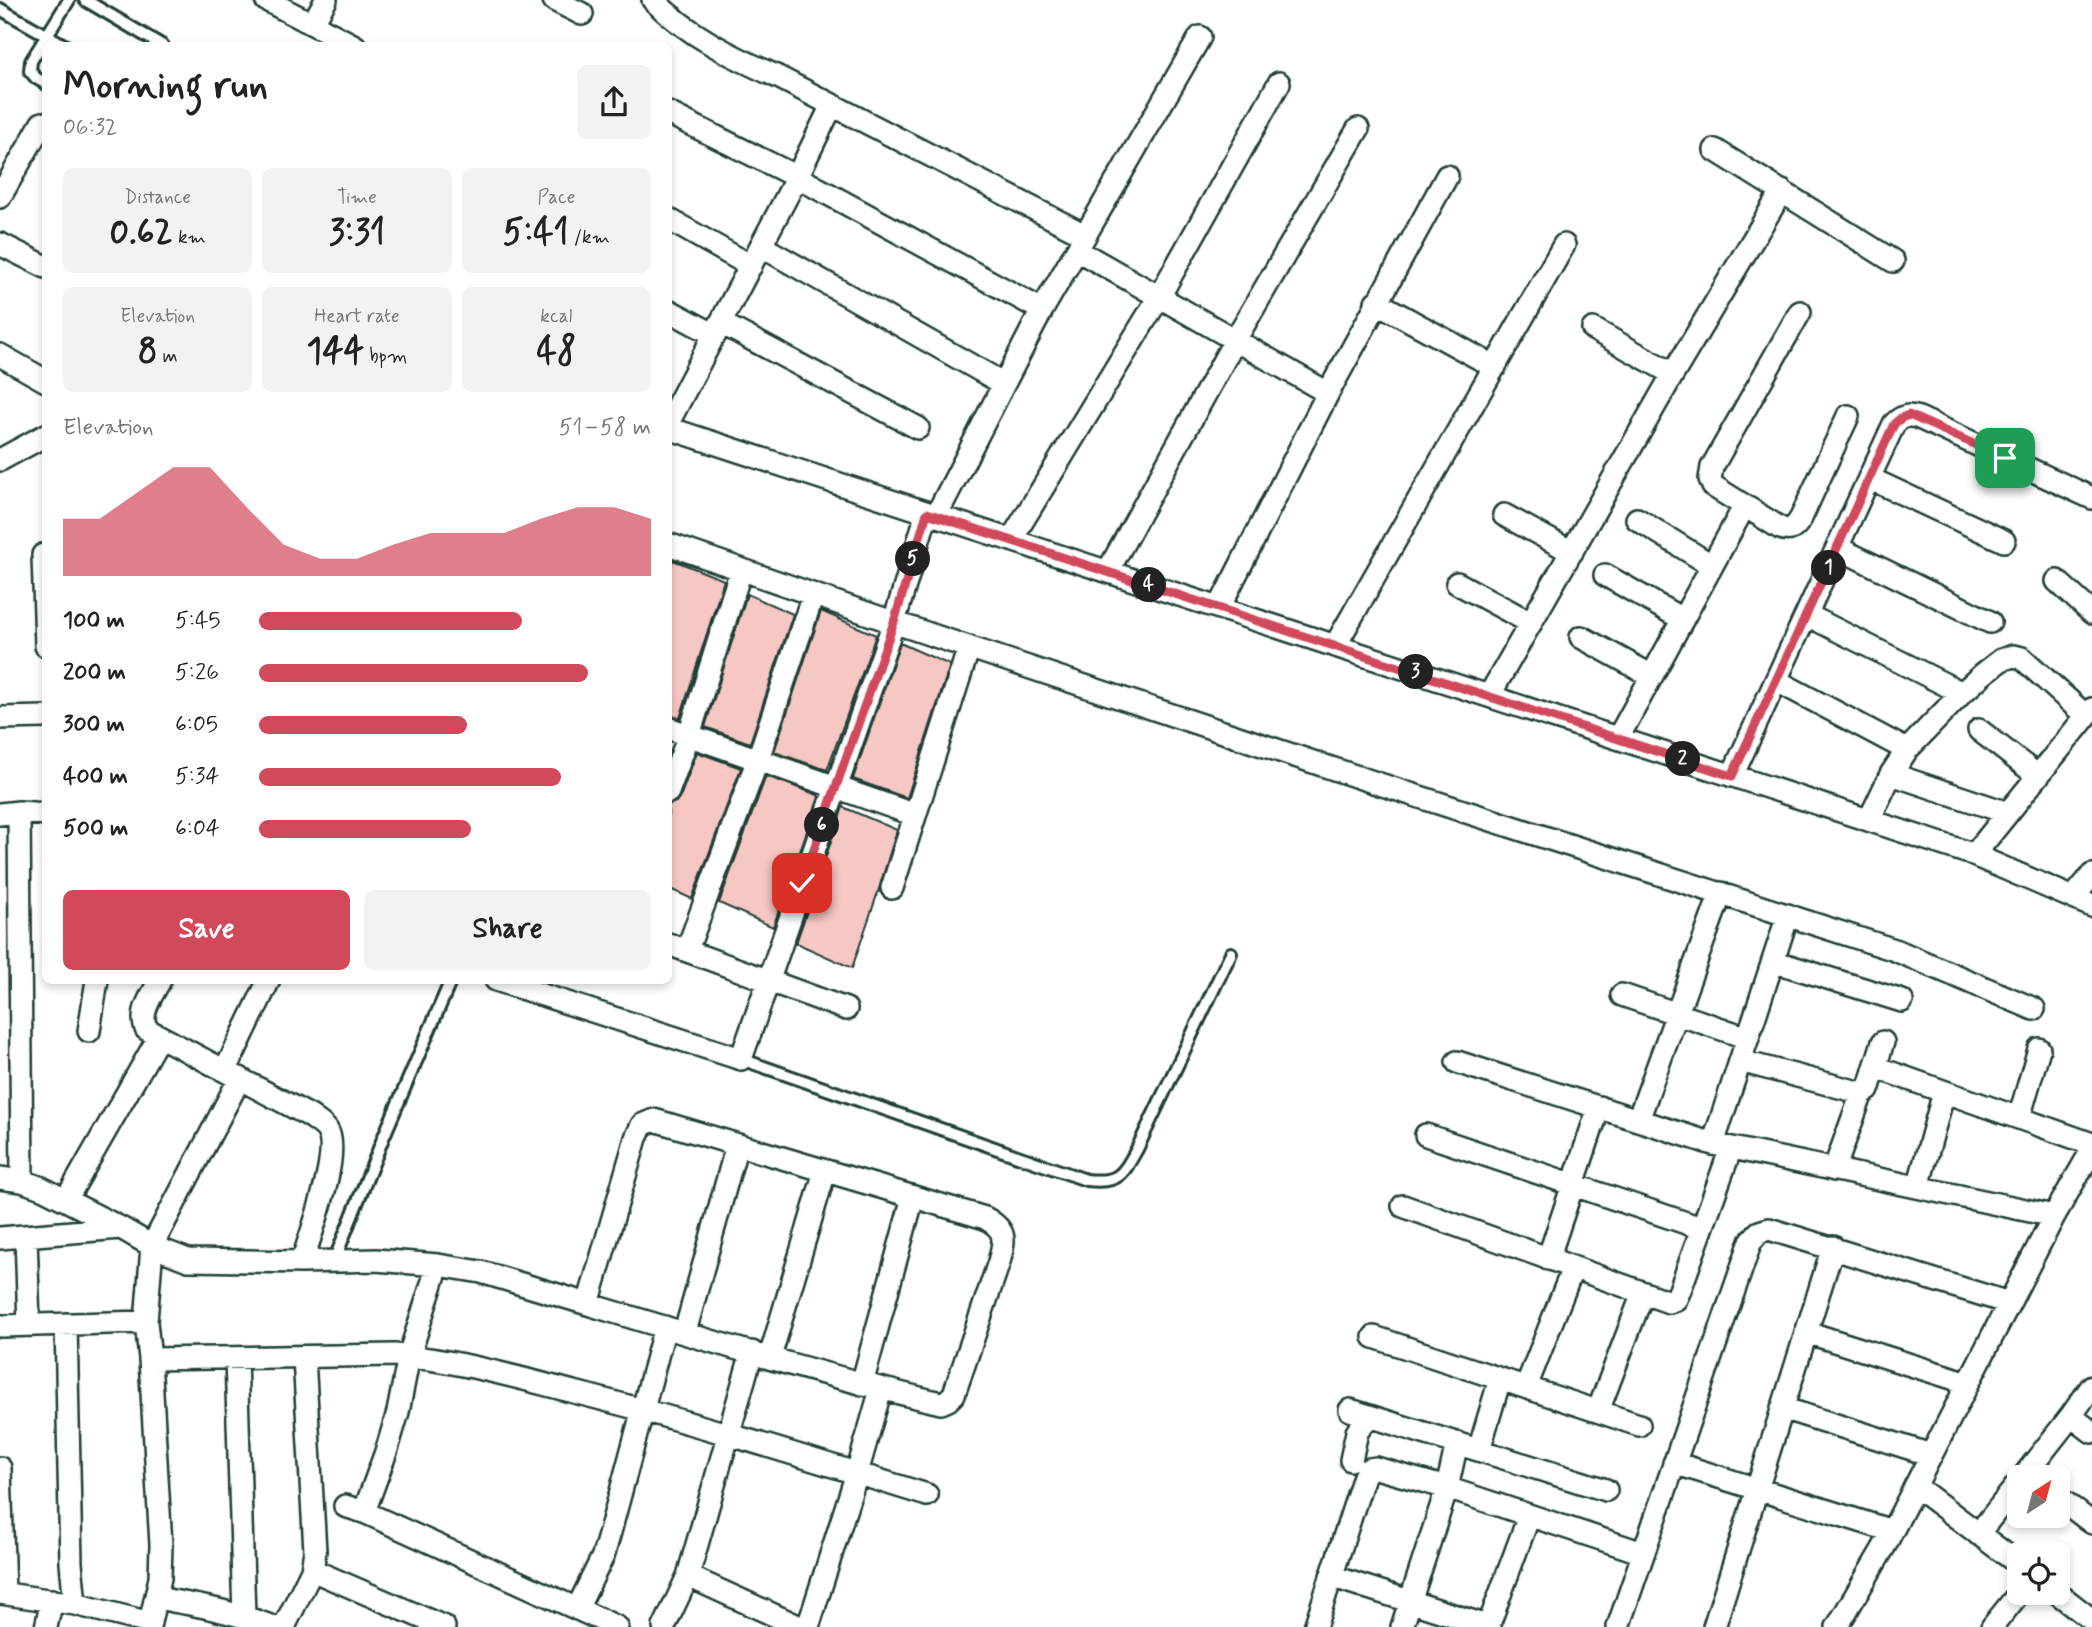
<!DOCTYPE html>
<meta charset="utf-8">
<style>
body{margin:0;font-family:Mynerve,sans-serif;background:#f2f2f2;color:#222;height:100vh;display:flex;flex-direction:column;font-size:26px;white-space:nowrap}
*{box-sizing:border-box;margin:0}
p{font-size:23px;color:#767676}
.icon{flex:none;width:38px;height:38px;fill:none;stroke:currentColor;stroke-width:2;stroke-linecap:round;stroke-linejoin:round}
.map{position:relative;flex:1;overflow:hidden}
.panel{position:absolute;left:42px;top:42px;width:630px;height:942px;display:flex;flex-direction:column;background:#fff;border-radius:10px;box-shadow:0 4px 10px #0003}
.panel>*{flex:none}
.needle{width:46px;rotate:36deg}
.tools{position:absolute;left:2007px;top:1465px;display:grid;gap:14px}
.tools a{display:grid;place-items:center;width:63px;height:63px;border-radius:10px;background:#fff;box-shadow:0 4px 10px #0003;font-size:35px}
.pin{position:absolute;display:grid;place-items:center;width:60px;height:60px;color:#fff;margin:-30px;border-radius:14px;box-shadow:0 4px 10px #0006}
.km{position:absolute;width:35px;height:35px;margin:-18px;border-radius:50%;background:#222;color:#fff;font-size:19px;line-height:35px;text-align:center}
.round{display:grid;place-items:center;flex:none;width:74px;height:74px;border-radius:10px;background:#f2f2f2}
.summary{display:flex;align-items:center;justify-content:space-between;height:119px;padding:0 21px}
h1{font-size:38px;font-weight:700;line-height:52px}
.stats{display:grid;grid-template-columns:repeat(3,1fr);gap:10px;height:119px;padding:7px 21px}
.stats div{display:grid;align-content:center;border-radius:10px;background:#f2f2f2;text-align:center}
.stats b{font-size:35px;font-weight:700}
.stats small{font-size:19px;font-weight:400}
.stats p{font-size:19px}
.chart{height:196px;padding:14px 21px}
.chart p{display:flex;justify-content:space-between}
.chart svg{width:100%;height:126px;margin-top:7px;fill:#d1495b;opacity:.7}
.primary-button{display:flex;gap:14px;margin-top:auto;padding:14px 21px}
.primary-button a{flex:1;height:80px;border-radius:10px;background:#d1495b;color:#fff;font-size:28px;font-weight:700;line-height:80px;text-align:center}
.primary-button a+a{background:#f2f2f2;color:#222}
ul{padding:0 21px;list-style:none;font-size:23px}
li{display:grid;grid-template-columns:112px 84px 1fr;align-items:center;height:52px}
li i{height:18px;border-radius:9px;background:#d1495b}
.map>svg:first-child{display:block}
</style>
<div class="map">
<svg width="2092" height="1627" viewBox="0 0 2092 1627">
<rect width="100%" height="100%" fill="#fff"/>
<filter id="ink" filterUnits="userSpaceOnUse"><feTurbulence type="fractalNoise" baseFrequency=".0143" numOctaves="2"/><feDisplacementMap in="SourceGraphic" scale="14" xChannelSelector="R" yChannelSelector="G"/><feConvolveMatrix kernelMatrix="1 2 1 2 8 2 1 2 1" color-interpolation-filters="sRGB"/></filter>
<g filter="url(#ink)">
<path fill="#f7c7c4" stroke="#1f3d34" stroke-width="2" d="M673,560L724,580L680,718L668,715V571Z
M747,594L793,614L750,743L705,727Z
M821,611L876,635L827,770L774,752Z
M900,643L950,665L907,798L853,779Z
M697,752L741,768L692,899L668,888V805L676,802L680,797Z
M766,776L818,795L819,797L773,927L719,903Z
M843,807L897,830L878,892L852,968L796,943Z"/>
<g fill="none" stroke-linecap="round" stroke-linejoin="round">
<defs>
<path id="service" d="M85,0L163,46
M0,9L66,46
M46,84L36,78L30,71L31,61L69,0
M741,1059L1086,1180C1119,1183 1122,1176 1137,1149L1231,953
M334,1261L384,1136L451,980"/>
<path id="minor" d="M266,0L355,46
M554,0L582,14
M653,0C688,35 733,57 778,77L1085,235
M312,24L326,0
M668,113L797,177L1042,310
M1715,150L1893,261
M0,197L42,123
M668,219L751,266
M0,244L46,267
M761,246L1004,384
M1077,250L1328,393
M1376,302L1495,367
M668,310L715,335
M1800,312L1712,467L1710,479L1713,486L1780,528C1791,532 1795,528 1801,518L1848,416
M721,323L918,428
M1593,329L1673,374
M0,355L46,381
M668,423L797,177L832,105
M668,428L1969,853L2092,906
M0,460L46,435
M1869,478L2004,541
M1504,515L1572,552
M936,516L1042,310L1200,37
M1637,519L1711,565
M1011,540L1159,297L1279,83
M668,544L875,616L1367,780L1895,950L2034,1009
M1838,548L1990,622
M43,555L46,646
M1108,571L1235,340L1358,129
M1605,575L1682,619
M2057,581L2092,613
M1457,583L1531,623
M1219,608L1328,393L1447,176
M1807,615L1962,693
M1581,637L1652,676
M1335,646L1564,245
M1777,681L1907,750
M1489,696L1673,374L1782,191
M0,718L46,717
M668,728L915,815
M1979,730L2038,776
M1618,738L1744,507
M1891,774L2008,813
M1732,776L1894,424C1902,416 1908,414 1919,418L2092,498
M668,792L689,735L741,570
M19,812L22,1181
M0,814L19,812L46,814
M1869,820L1891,774L1907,750L1962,693L1983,674L2001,660L2013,656L2022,658L2086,716
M1974,855L2092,709
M892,888L969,647
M2074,897L2092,875
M668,944L846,1009
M687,950L758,759L813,595
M1773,961L1902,1001
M160,980C152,996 139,1011 146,1029L310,1116C315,1120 324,1125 327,1130C342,1152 310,1236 302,1262
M496,980L741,1059L894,622L927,513
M1622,995L1748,1038
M89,1031L97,980
M1740,1061L1862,1093L1868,1090L1883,1042
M1457,1062L1713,1144L2054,1216
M1875,1067L2092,1144
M225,1071L269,980
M2019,1118L2039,1049
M1638,1120L1721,893
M1426,1135L1701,1228
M1713,1144L1788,915
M1834,1170L1862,1093
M0,1178L22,1181L42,1188L121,1228L152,1246L188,1260L302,1262L376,1260L438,1265L481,1272C634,1317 786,1367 941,1403L948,1400L954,1394L999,1262C1005,1239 1007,1230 985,1218L654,1120L642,1125L636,1138L588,1304
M1918,1187L1944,1092
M66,1200L159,1037
M1403,1206L1669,1302L1676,1299L1680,1290L1731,1148
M26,1236L29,1325
M0,1238L120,1228
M1548,1259L1599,1107
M66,1324L71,1563L75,1604
M0,1326L146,1322
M685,1332L737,1145
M1806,1332L1968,1383
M1374,1337L1639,1425
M770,1357L825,1171
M236,1358L244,1616
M150,1359L395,1355C457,1360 519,1378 578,1393C696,1423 811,1459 927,1495
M862,1384L913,1197
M1526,1387L1573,1268
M1782,1408L1931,1455
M1350,1410L1606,1490
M1598,1411L1643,1293
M2071,1416L2092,1432
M1479,1450L1500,1379
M1351,1460L1357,1432L1369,1416
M1674,1463L1892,1531
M0,1468L4,1593
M2023,1477L2071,1416L2092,1386
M1915,1486L2020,1565
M2058,1497L2092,1523
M345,1506L364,1512L617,1627
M364,1512L387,1449L398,1412L409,1356L438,1265
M1978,1534L2020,1481
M312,1570L444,1627
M688,1576L800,1627
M1331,1576L1490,1627
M2056,1592L2092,1620
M0,1593L75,1604L150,1623
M156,1598C197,1605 235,1612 273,1627
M577,1609L603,1556L610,1532L665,1327
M46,1627L52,1600
M149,1627L160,1578L161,1545L150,1359L146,1322L152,1246L240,1078
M284,1627L312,1570L315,1551L304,1357
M664,1627L688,1576L752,1352
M808,1627L857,1473L881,1389
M1315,1627L1364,1476L1369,1469L1376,1468L1447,1488L1643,1553
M1402,1627L1447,1488L1457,1443
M1488,1627L1529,1516
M1618,1627L1751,1241L1759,1232L1769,1229L2009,1303
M1714,1627L1833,1247
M1837,1627L1884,1547L2054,1216L2092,1150
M1992,1627L2020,1592"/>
</defs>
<use href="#service" stroke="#1f3d34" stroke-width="16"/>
<use href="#minor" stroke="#1f3d34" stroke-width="26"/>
<use href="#service" stroke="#fff" stroke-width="10"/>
<use href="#minor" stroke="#fff" stroke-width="21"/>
</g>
</g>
<g fill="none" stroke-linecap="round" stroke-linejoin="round" filter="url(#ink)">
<defs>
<path id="route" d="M802,883L894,622L927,513L1732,776L1894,424L1901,418L1909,415L2005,458"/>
</defs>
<use href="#route" stroke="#fff" stroke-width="14"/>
<use href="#route" stroke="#d1495b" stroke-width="9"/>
</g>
</svg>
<div class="tools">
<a><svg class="needle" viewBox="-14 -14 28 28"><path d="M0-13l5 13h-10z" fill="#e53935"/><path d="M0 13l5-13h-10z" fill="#767676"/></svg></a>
<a><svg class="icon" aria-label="locate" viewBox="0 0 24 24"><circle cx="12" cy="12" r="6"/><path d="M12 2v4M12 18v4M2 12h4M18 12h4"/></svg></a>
</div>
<div class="pin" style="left:2005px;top:458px;background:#1e9e55"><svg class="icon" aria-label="arrive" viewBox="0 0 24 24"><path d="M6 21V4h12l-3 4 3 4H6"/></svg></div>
<div class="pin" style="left:802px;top:883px;background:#d93025"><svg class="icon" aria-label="check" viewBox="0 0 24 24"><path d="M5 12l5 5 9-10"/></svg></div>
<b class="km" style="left:1829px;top:568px">1</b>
<b class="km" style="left:1683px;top:759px">2</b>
<b class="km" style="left:1416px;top:672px">3</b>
<b class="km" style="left:1149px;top:585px">4</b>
<b class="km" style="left:913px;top:559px">5</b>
<b class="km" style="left:822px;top:825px">6</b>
<section class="panel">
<div class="summary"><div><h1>Morning run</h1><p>06:32</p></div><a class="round"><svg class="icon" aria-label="share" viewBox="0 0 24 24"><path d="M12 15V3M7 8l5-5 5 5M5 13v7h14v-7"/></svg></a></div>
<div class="stats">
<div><p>Distance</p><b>0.62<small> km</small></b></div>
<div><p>Time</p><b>3:31</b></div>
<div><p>Pace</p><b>5:41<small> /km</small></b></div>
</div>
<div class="stats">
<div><p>Elevation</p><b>8<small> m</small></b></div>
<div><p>Heart rate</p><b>144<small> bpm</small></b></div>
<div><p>kcal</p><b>48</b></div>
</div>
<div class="chart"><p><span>Elevation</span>51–58 m</p>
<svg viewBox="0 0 160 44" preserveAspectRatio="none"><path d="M0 44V24L10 24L20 15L30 6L40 6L50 20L60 33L70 38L80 38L90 33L100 29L110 29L120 29L130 24L140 20L150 20L160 24V44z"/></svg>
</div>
<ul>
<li><b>100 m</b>5:45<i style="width:67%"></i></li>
<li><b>200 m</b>5:26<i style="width:84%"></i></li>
<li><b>300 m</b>6:05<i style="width:53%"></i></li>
<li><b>400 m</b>5:34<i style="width:77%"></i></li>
<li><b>500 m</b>6:04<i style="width:54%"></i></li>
</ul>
<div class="primary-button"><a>Save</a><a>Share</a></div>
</section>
</div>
